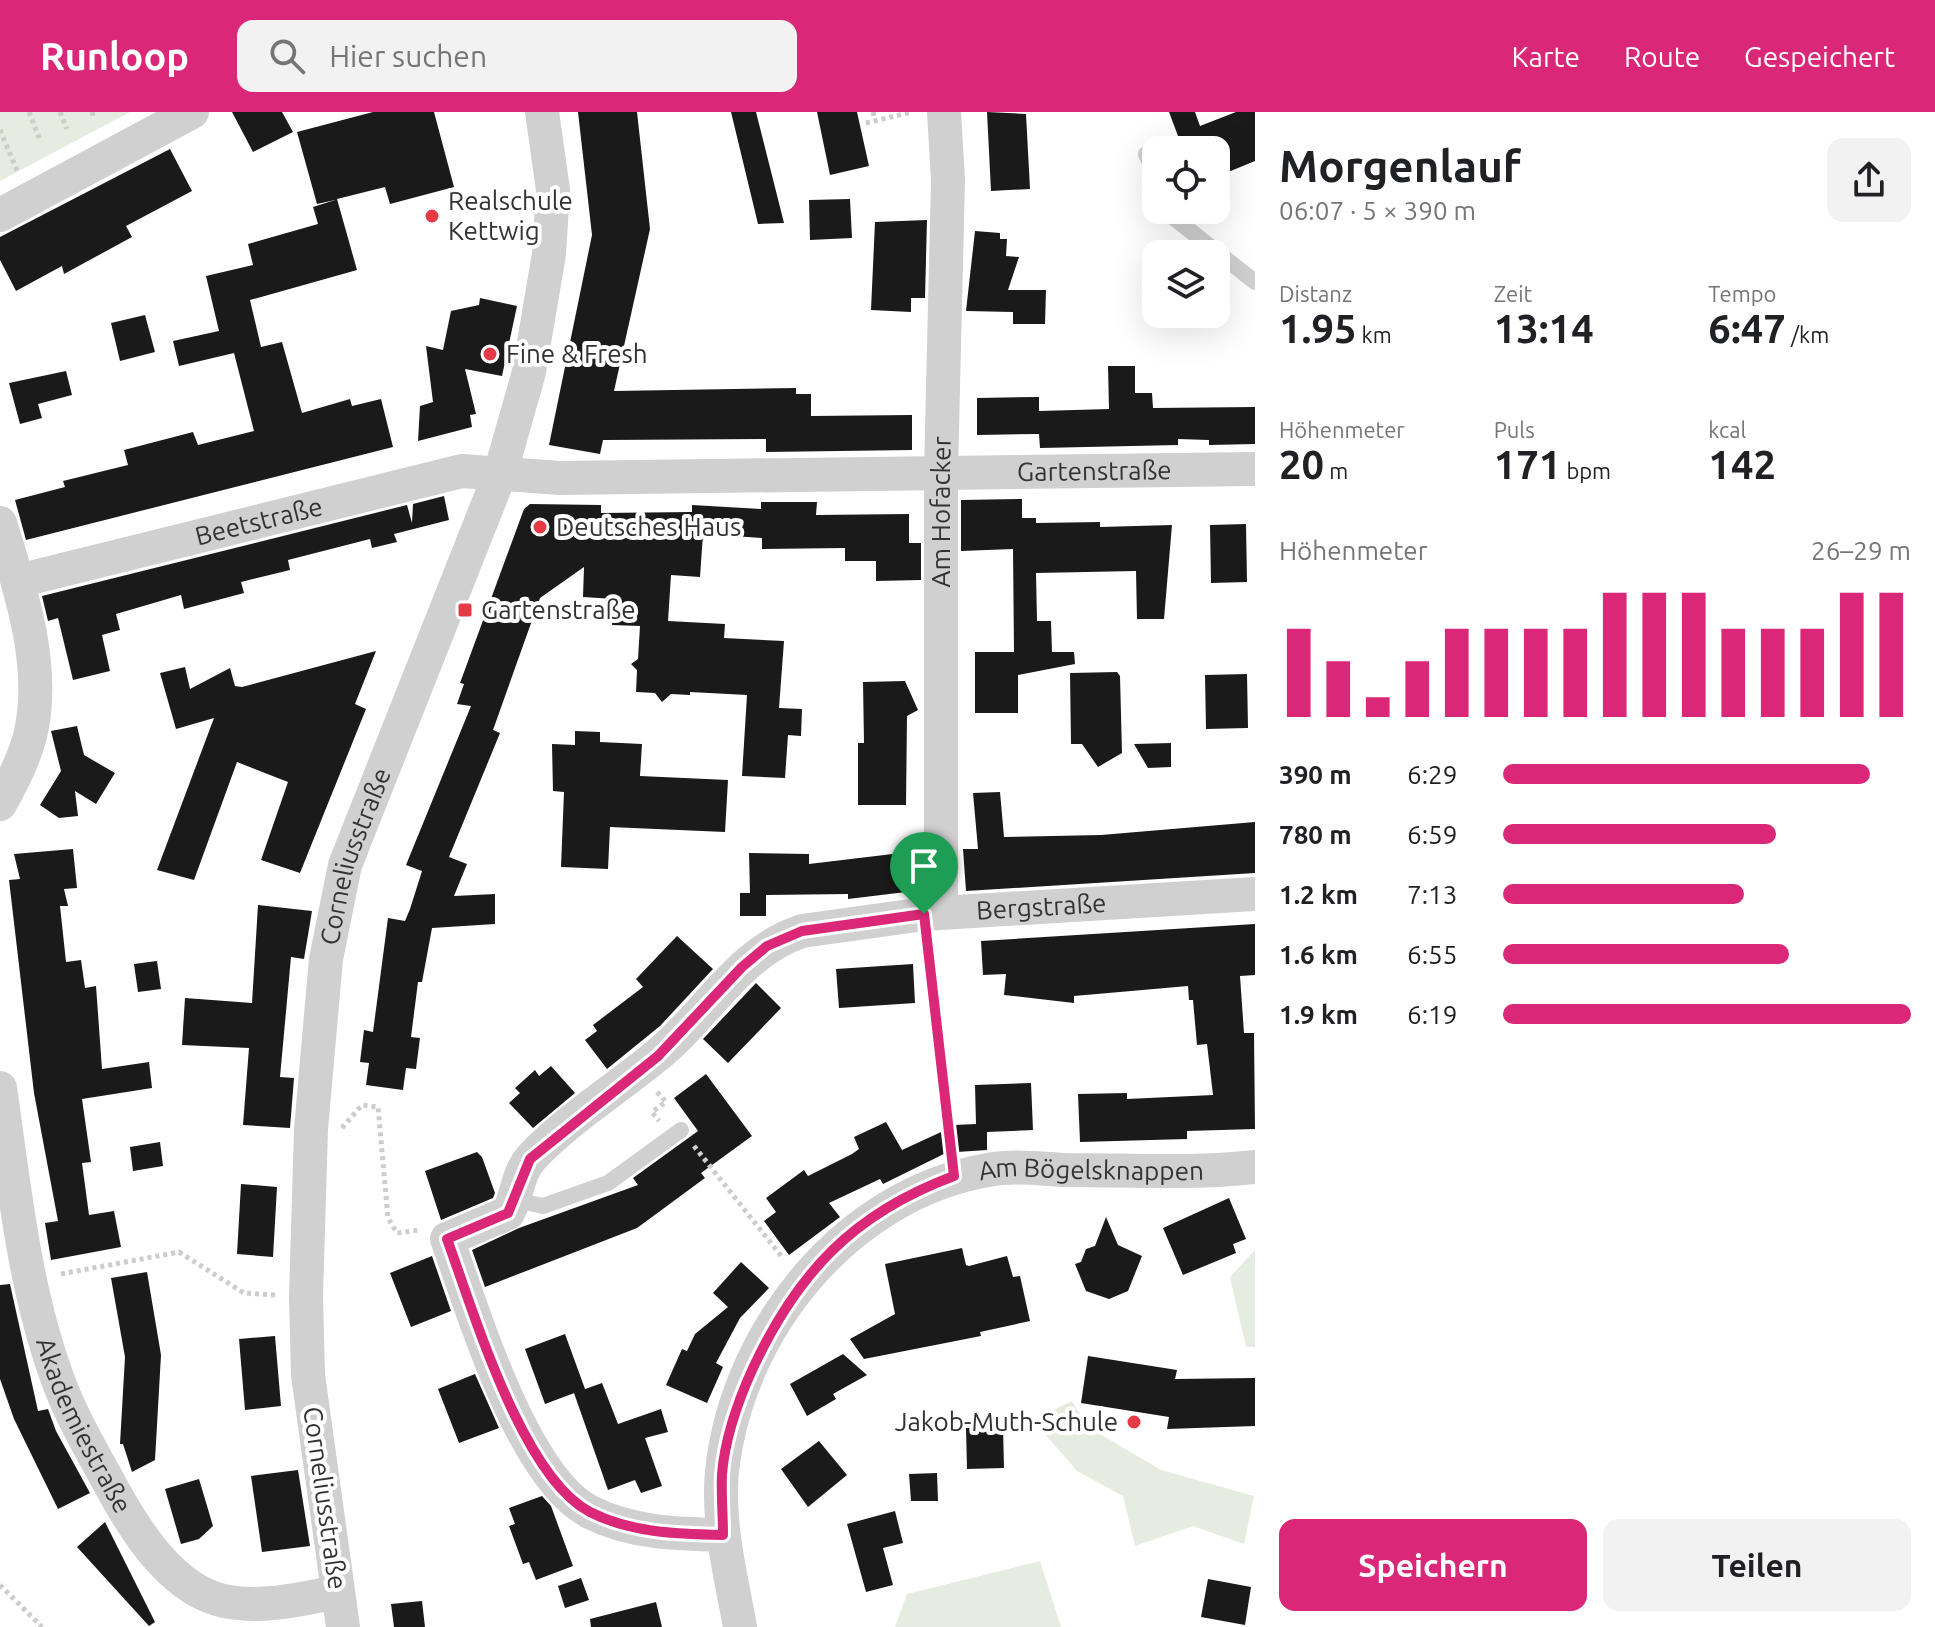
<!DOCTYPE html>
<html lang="de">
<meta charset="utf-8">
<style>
body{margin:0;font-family:Ubuntu,sans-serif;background:#f2f2f2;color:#202124;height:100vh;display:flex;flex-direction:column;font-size:30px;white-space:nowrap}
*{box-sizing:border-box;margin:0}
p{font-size:26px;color:#757577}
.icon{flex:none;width:44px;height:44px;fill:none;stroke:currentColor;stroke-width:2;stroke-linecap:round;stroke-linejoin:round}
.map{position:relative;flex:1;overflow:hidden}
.panel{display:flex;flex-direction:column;background:#fff;width:680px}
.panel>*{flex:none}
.controls{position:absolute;left:1142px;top:24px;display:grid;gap:16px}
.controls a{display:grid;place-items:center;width:88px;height:88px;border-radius:16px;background:#fff;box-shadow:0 8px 32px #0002;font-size:40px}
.pin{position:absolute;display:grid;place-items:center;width:68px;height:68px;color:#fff;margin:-82px -34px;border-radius:50% 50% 50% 0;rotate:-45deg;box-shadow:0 0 8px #0007}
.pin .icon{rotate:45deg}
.round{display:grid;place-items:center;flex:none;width:84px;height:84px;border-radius:16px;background:#f2f2f2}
.summary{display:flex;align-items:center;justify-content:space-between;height:136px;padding:0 24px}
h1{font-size:44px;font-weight:600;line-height:60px}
.stats{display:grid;grid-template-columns:repeat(3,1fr);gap:12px;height:136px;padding:8px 24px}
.stats div{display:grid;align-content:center}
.stats b{font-size:40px;font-weight:600}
.stats small{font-size:22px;font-weight:400}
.stats p{font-size:22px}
.chart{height:224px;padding:16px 24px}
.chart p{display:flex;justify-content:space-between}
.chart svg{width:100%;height:144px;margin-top:8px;stroke:#db2777;stroke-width:6}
.cta{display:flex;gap:16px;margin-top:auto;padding:16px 24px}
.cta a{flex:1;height:92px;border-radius:16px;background:#db2777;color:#fff;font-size:32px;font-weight:600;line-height:92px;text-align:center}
.cta a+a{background:#f2f2f2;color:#202124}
ul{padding:0 24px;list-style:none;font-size:26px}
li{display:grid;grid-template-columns:128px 96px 1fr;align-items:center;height:60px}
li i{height:20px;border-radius:10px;background:#db2777}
header{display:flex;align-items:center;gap:48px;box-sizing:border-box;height:112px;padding:0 40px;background:#db2777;color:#fff}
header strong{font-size:38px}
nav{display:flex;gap:44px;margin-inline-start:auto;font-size:28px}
.search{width:560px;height:72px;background:#f2f2f2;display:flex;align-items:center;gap:20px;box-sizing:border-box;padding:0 28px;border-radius:16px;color:#757577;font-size:30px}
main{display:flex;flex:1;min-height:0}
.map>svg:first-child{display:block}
</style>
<header>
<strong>Runloop</strong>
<div class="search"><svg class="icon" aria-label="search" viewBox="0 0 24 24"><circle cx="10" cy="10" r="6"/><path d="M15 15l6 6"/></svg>Hier suchen</div>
<nav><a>Karte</a><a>Route</a><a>Gespeichert</a></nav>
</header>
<main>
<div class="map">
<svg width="1255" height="1515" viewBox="0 0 1255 1515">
<rect width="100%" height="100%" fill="#fff"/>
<path fill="#e6ecdf" d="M0,0H130L0,69Z
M1255,1138V1235H1246L1230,1165Z
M1072,1289L1088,1315L1161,1358L1254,1384L1244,1432L1193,1414L1135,1434L1123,1384L1077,1359L1033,1308Z
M1040,1449L1061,1515H895L907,1482Z"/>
<path fill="#1a1a1a" d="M232,0H282L293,20L253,40Z
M373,0H434L454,75L390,92L385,75L337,87L357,158L250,188L261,235L282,230L302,301L350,287L352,294L381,287L393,335L26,428L15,388L65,375L63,369L128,353L124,338L193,320L198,333L254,319L234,241L179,254L173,229L219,219L206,164L253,153L248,132L318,112L313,95L335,88L317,92L297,20Z
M578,0H637L650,117L614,279L796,276V282H811V304L912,303V338L766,340V327L603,328L600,342L549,333L592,123Z
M731,0H756L784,111L758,112Z
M817,0H857L869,54L830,63Z
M987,0L1026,2L1030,77L991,79Z
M1169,0H1195L1200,14L1236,0H1255V49L1216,65V38H1156L1153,34L1178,24Z
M170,37L192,79L126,114L132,125L64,162L62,154L16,179L0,148V125Z
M850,87L852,126L810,128L809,88Z
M927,108L925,186H911V200L871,198L875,110Z
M975,119L1000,121V127H1007L1006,144L1019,145L1008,178H1046L1045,212H1013V200L966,199Z
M480,186L517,194L502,264L465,257L476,302L470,303L472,315L418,329L420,294L433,290L426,234L443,238L451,199L479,193Z
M145,203L155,240L120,249L111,211Z
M1108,254H1135V281H1152L1153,296L1255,295V332L1209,333V328L1178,327V333L1040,336L1039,322L977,323V286L1039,285V299L1109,297Z
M66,259L72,283L38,292L42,306L20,312L9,271Z
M444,384L449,408L394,422L397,430L372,436L370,427L288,448L290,458L241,470L244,481L184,497L181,483L116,502L120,518L102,523L110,559L73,568L58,506L48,509L42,484L407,393L412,411L413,392Z
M1022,387V406H1036V411L1100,410V415L1172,413L1164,507H1137L1136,459L1036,461L1037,509H1051L1052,540H1074L1075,552L1018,563V601H975V540H1014L1013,437L961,439V388Z
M761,390H817L816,403L909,402V431H921V468L876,469V449H845V436L762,437V426L703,422L700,465L671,463L668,509L725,512L724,526L784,529L779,596L802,597L801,624L788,623L785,666L742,664L747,583L690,580V583L671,582L662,590L655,581L636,580L637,558L631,552L638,547L640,514L612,513L614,487L583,485L584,455L540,486L493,618L500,621L449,745L467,752L454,784L495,782V812L432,816L422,870H418L411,925L420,926L416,957L406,956L403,978L366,973L369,951L360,950L364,918L373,920L388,806L405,809L410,797L422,759L406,753L471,594L457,592L464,572L460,571L524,397L530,392L601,393V401L692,400V393L761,397Z
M1246,412L1247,470L1211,471L1210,413Z
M376,539L355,592L366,597L300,761L261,748L288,670L237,650L194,768L157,758L214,606L176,617L160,561L185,555L190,577L230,556L235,574L242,575Z
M1117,560L1120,564L1122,641L1098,655L1082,632H1071L1070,561Z
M1247,562L1248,616L1206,617L1205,563Z
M905,569L918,598L907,604L906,693H858V631H864L863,570Z
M77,614L84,643L115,661L96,692L75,679L78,704L59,706L40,693L61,659L51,619Z
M575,619L600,620V630L642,632L640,664L728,668L725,720L610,715L608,757L561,755L564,680L553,679L552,632L575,633Z
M1171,631V655L1148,656L1134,632Z
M1000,680L1004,725L1101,723L1255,710V761L966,779L963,737H978L973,681Z
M73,737L77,776L64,777L68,794H60L66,850L81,848L85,876L96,874L102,957L149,950L152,976L82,987L91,1050L82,1051L89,1103L114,1099L121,1135L51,1148L45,1111L58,1109L34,981L9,768L20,767L14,742Z
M749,741L809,742V752L901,741L906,780L848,787V782L766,783V804H740V781H750Z
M258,793L312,799L304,847L291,845L280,965L294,966L290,1016L243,1013L249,936L182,933L185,886L252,891Z
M1255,812V863L1240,864L1244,921H1254L1255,1017L1187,1019V1027L1080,1030L1078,982L1127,981V987L1213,983L1207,932L1197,933L1193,888H1189L1188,874L1074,884V891L1004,883L1006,862L983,863L981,829Z
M677,824L713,857L660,914L607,957L585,928L597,919L593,913L643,875L636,867Z
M157,849L161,877L138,880L134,852Z
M913,852L915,891L839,896L836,857Z
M756,871L781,896L728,951L703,927Z
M551,954L575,981L533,1016L509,991L520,981L515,976L535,958L539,964Z
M706,962L752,1024L701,1061L705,1066L637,1116L485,1175L472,1138L519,1116L638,1073L633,1066L698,1019L674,986Z
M1031,971L1033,1018L987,1020V1038L957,1040L956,1036L883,1072L880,1067L829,1091L840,1105L789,1143L764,1109L776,1100L766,1086L804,1058L808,1064L852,1042L859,1037L854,1025L886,1010L902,1038L952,1015L954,1021V1013L976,1012L975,973Z
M160,1030L163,1054L133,1059L130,1035Z
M477,1040L482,1045L495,1081L493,1086L441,1108L425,1059Z
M241,1072L277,1075L273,1145L237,1142Z
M1229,1086L1246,1127L1233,1132L1236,1141L1183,1163L1163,1116Z
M1106,1105L1118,1133L1142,1144L1128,1179L1109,1187L1086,1179L1075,1152L1081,1150L1086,1137L1095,1134Z
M962,1136L966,1153L969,1154L1007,1144L1013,1165L1020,1164L1030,1209L980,1220L981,1224L864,1247L850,1227L895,1202L885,1152Z
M432,1144L451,1199L411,1215L390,1161Z
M741,1150L769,1176L740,1206L716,1251L723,1255L707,1291L666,1273L682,1237L687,1239L695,1222L728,1195L713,1181Z
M147,1160L161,1243L155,1348L132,1360L123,1332H120L125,1245L111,1166Z
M10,1172L38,1299L48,1297L56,1319L90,1381L58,1397L14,1307L0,1267V1173Z
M565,1222L585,1277L545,1292L525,1237Z
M275,1224L281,1294L245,1298L239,1227Z
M843,1242L867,1263L833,1282L836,1287L807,1304L790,1272Z
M1088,1244L1177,1258L1175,1267L1255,1266V1314L1167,1317L1169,1305L1081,1291Z
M475,1262L499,1316L459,1331L438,1277Z
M602,1271L618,1312L661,1297L668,1320L645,1326L662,1374L641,1381L635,1368L608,1378L574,1281Z
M1003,1315L1004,1356L967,1357L966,1316Z
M819,1329L847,1363L808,1395L781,1357Z
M298,1358L310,1434L262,1440L251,1364Z
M937,1361L938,1389H911L909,1362Z
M199,1367L213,1414L199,1427L181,1432L165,1377Z
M542,1384L551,1394L573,1454L536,1468L529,1450L523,1452L509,1414L515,1412L509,1396Z
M895,1399L903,1431L883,1436L893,1473L866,1480L847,1412Z
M105,1410L155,1510L149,1514L77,1435Z
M581,1466L589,1488L565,1496L558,1474Z
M1208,1467L1251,1475L1245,1513L1201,1505Z
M422,1489L425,1515H394L391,1492Z
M656,1490L662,1515H591L590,1507Z"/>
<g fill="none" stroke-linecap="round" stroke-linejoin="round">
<path stroke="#cdcdcd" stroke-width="5" stroke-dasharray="4 4" stroke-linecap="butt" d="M29,0L40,28
M60,0L67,17
M92,0L94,7
M873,0L875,8
M866,11L912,0
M0,18L18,61
M928,831L951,1035
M657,980L666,990L652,1000L659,1009
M342,1016L362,993L378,995L388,1106L397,1121L420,1118
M694,1034L782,1145
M61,1162L179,1140L244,1181L277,1183
M0,1473L42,1515"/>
<path stroke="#d0d0d0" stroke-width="16" d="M1146,42L1156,65
M1171,98L1174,106L1255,170
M516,1088L543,1094L608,1071L681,1018"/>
<g stroke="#d0d0d0" stroke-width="34">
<path d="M0,103L192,0"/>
<path d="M0,411C20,476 47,555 30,624C24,647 12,671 0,692"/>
<path id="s1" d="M18,469L462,359L560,366L1255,357"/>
<path id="s2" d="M941,800V360L948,68L944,0"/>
<path id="s3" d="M0,976C14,1073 24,1176 58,1268C73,1309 97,1348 118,1387C141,1427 175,1478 224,1489C263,1497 300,1487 338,1480"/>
<path id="s4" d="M723,1423C678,1422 631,1421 590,1400C522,1365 473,1198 447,1127L508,1101C518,1083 517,1061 532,1045C568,1007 615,978 655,945C707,904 737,841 802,819L924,802L1255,782"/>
<path id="s5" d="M343,1515L308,1263L306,1185L311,1017L326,847L345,753L500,362L529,260L549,142L553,78L542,0"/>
<path id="s6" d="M740,1515C731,1464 717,1412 722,1359C737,1218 847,1082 988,1058C1013,1053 1042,1057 1067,1058C1130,1058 1193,1062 1255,1055"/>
</g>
</g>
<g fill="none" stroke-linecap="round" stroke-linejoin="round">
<defs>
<path id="route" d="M924,802L954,1064C854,1101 798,1160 753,1256C738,1289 725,1325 722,1362C721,1382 723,1403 723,1423C678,1422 631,1421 590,1400C522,1365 473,1198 447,1127L508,1101L530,1047L658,944L742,855L767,834L802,819Z"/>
</defs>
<use href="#route" stroke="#fff" stroke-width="16"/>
<use href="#route" stroke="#db2777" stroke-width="10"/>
</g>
<g fill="#e63946" stroke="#fff" stroke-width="3">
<circle cx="432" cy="104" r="8"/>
<circle cx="490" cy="242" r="8"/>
<circle cx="540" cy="415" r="8"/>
<rect x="457" y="490" width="16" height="16" rx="4"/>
<circle cx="1134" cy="1310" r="8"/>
</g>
<g text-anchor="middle" stroke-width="8" stroke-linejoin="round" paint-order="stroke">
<g font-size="26" fill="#333" stroke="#fff" text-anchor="start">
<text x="448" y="98">Realschule<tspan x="448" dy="30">Kettwig</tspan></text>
<text x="506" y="251">Fine &amp; Fresh</text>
<text x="556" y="424">Deutsches Haus</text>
<text x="481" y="507">Gartenstraße</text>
<text x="1118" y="1319" text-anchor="end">Jakob-Muth-Schule</text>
</g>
<g font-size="26" fill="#333" stroke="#fff">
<text dy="9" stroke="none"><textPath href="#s1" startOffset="1090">Gartenstraße</textPath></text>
<text dy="9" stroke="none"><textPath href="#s2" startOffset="400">Am Hofacker</textPath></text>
<text dy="9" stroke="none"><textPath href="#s1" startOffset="248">Beetstraße</textPath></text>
<text dy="9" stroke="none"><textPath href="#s5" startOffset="778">Corneliusstraße</textPath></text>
<text dy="9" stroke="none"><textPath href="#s4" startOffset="1172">Bergstraße</textPath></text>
<text dy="9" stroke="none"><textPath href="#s6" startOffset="690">Am Bögelsknappen</textPath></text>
<text dy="9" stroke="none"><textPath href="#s3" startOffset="350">Akademiestraße</textPath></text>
<text transform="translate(325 1386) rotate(82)" y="9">Corneliusstraße</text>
</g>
</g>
</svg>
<div class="controls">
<a><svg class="icon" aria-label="locate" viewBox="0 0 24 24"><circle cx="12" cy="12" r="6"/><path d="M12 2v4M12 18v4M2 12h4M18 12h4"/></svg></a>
<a><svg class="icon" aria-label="layers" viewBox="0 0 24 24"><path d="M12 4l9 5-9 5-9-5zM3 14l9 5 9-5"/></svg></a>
</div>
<div class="pin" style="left:924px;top:802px;background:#1e9e55"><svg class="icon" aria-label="arrive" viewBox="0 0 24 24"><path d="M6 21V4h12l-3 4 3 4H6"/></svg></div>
</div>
<section class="panel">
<div class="summary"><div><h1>Morgenlauf</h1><p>06:07 · 5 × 390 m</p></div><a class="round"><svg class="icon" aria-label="share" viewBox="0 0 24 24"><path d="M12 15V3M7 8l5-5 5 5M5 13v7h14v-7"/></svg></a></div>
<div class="stats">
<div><p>Distanz</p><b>1.95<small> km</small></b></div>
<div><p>Zeit</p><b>13:14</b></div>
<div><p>Tempo</p><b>6:47<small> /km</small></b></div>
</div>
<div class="stats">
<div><p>Höhenmeter</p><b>20<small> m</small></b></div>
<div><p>Puls</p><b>171<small> bpm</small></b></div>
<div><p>kcal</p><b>142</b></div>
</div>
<div class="chart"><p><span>Höhenmeter</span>26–29 m</p>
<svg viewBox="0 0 160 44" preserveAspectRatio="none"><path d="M5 44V17M15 44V27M25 44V38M35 44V27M45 44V17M55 44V17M65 44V17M75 44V17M85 44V6M95 44V6M105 44V6M115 44V17M125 44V17M135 44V17M145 44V6M155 44V6"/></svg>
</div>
<ul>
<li><b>390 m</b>6:29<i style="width:90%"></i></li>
<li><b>780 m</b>6:59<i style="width:67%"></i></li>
<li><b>1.2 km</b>7:13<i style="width:59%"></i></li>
<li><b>1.6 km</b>6:55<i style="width:70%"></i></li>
<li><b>1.9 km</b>6:19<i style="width:100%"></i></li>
</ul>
<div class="cta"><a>Speichern</a><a>Teilen</a></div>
</section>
</main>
